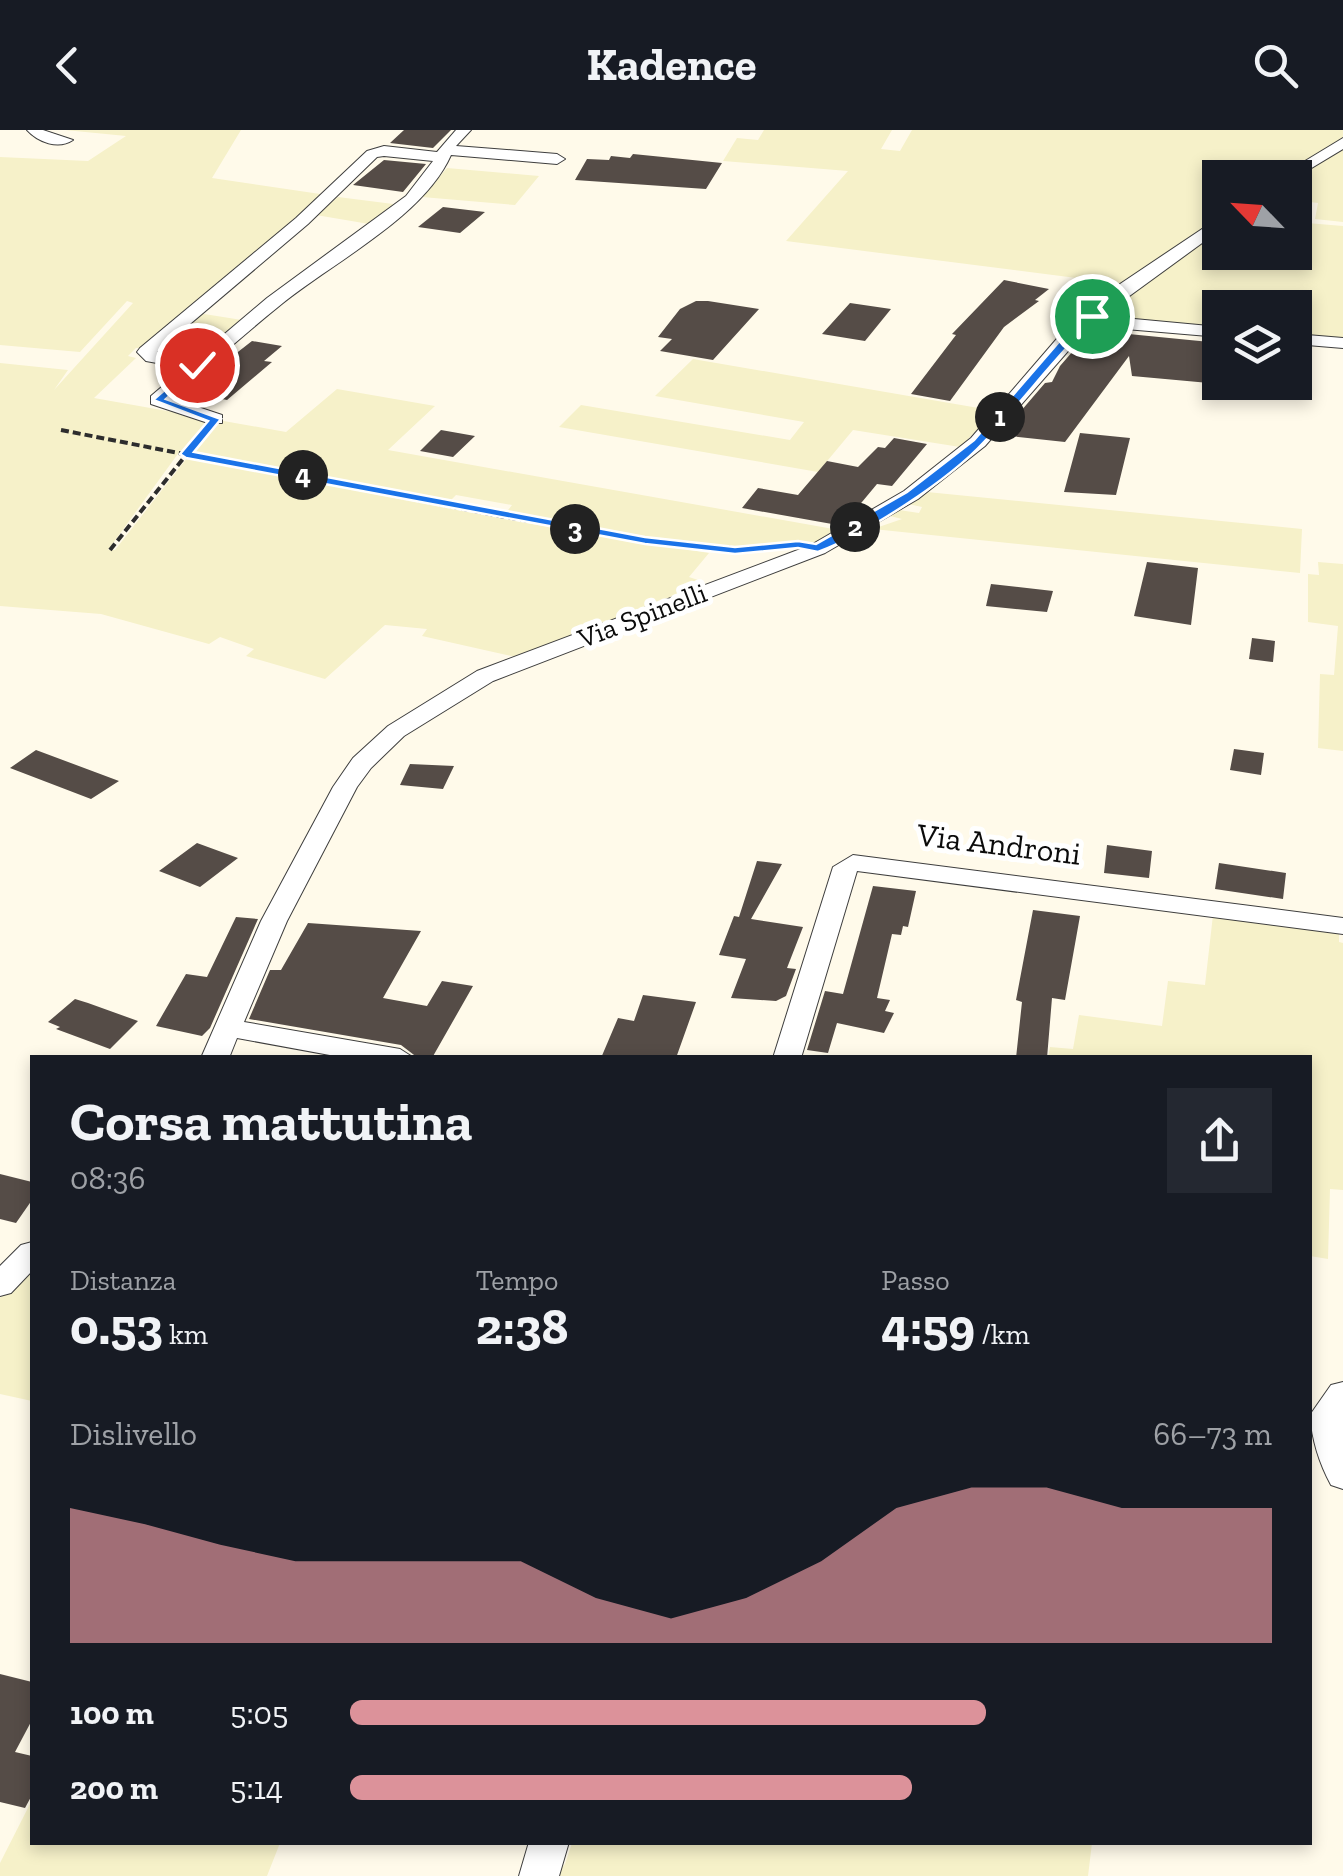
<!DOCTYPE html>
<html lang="it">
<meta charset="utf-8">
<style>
body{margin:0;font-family:"Zilla Slab",serif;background:#242831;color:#f1f3f6;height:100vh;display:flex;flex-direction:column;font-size:38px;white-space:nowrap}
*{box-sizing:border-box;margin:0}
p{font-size:32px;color:#9ea1a6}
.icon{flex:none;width:55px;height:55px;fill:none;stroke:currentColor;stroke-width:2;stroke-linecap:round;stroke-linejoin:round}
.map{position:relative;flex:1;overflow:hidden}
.side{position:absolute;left:30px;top:925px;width:1282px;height:790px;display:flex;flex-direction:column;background:#171b24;border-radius:0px;box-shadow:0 5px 15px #0003}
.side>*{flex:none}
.needle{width:65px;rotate:295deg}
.fabs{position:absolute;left:1202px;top:30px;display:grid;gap:20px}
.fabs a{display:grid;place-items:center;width:110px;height:110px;border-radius:0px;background:#171b24;box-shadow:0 5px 15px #0003;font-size:50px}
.pin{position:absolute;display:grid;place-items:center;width:85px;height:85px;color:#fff;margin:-42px;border:5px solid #fff;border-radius:50%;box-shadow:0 2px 10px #0007}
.km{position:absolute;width:50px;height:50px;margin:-25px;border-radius:50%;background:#222;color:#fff;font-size:28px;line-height:50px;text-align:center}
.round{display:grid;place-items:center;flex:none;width:105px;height:105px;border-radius:0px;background:#242831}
.summary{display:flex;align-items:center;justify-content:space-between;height:170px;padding:0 40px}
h1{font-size:55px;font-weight:700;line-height:75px}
.figures{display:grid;grid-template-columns:repeat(3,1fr);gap:15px;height:170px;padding:10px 40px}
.figures div{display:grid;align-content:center}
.figures b{font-size:50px;font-weight:700}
.figures small{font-size:28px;font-weight:400}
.figures p{font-size:28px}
.chart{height:280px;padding:20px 40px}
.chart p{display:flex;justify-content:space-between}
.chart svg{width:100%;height:180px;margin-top:10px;fill:#dc929a;opacity:.7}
ul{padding:0 40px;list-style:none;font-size:32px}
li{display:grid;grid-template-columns:160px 120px 1fr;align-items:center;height:75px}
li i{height:25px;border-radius:12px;background:#dc929a}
header{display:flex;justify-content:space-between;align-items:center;height:130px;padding:0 40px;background:#171b24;font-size:45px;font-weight:700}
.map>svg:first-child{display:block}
</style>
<header><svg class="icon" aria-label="back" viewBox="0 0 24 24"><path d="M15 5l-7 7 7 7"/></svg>Kadence<svg class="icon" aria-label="search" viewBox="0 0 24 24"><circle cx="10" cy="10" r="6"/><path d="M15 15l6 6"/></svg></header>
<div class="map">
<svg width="1343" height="1746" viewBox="0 0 1343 1746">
<rect width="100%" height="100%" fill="#fffaea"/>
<path fill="#f6f1c9" d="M65,0H241L212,48L327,65L144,218H136L128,226L136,228L94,268L286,302L337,259L435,276L388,320L839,400L817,412L750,417L681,413L505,384L512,375L456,365L450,371L180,321L108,420H115L187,328L520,392L709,423L689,447L698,450L694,461L516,527L422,506L427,499L385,495L325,549L246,526L254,519L220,507L209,514L101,484L0,476V233L68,240L54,260L133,173L127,171L80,222L0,215V27L88,31L126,6Z
M764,0H892L881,19L900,21L912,0H1343V9L1276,47L1220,48V86L1123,154L786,111L848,41L723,31L737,8L758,10Z
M1343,19V92L1315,89L1318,73L1295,70V48Z
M447,38L539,46L515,75L422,67Z
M338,67L401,75L375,95L316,85Z
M1295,92L1343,96V210L1295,206V178H1220V199L1099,188L1163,138L1220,101V122H1295Z
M198,183L248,191L202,227L153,219Z
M693,229L996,281L960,317L853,300L818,342L559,297L581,275L790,310L804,292L655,266Z
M927,362L1302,399L1300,443L873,399L902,389L890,386L899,380L919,383L922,377L908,374Z
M1318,432L1343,434V621L1318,618L1320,544L1334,545L1338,496L1308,492V444L1319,445Z
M1213,785L1339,802V812L1343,813V1060L1330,1059L1328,1129L1310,1126V928H1048L1050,917L1073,919L1079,885L1162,896L1168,851L1205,855Z
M32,1139V1271L0,1264V1168Z
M32,1670V1712L280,1713L267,1746H0V1733Z
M572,1713H1092L1088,1746H554L565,1734Z"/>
<path fill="#554c47" d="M404,0H451L433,18L390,13Z
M633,24L653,26L722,33L706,59L575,50L587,29L609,30L611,26L630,28Z
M384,30L426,34L403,62L353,55Z
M443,77L485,82L460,103L418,97Z
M1004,150L1049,159L1035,170L1039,171L1004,197L950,271L911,264L956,205L952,204Z
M696,171H708L759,179L713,230L660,221L672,209L658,207L680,179Z
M850,173L891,179L865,211L822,204Z
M1098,201L1220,213V254L1132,246L1129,226L1065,312L1010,306L1014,289L1045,253L1052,252L1060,236L1087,205L1096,206Z
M252,211L282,216L264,231L272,232L227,270L217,268L210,273L180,267Z
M441,300L475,306L453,327L420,321Z
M1080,303L1130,308L1116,365L1064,362Z
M894,308L927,314L892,356L877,354L847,390L837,388L832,394L742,378L758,358L798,365L827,331L858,337L878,317L885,318Z
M1147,432L1198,438L1191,495L1134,486Z
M991,454L1053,461L1047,482L986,476Z
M1252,508L1275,511L1273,532L1249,529Z
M1234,619L1264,623L1261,645L1230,640Z
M36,620L119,651L91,669L10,638Z
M410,634L454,636L443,659L400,655Z
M197,713L238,728L200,757L159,741Z
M1107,715L1152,721L1149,748L1104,743Z
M757,731L782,734L751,789L803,797L787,838L796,839L786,866L776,871L731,868L746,829L719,825L734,786L739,787Z
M1219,733L1286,743L1283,769L1215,759Z
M873,756L916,761L908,797L903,796L901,805L892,804L877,868L890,870L885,881L894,883L884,903L837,893L828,923L807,920L825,861L843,864Z
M1033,780L1080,786L1065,870L1052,868L1047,928H1016L1022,872L1016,870Z
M236,787L258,789L210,898L202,906L156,896L186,844L207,847Z
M308,793L421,801L383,868L427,876L442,851L473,856L432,928H418L401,915L249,889L270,840H281Z
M643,865L696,872L676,928H601L618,888L634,891Z
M75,869L88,873L138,891L110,919L56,899L60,897L48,892Z
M0,1044L32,1052V1070L16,1093L0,1089Z
M0,1544L32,1552V1590L15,1622L32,1626V1665L25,1678L0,1672Z"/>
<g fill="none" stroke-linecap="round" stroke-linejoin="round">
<defs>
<path id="minor" d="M27,0H43L73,10C58,20 38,12 27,0Z
M456,0H471L456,16L557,24L565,29L557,34L451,25C423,88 331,133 278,177C242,206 207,238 171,268L222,285V293H208L151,274V266L184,238L146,231L137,222L140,218L296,88L367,21L384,16L437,22ZM384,26L433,31L406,66L267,168L195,229L157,222L308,94L377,27Z
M1343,8V19L1295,48H1277Z
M1220,87V100L1102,186L1220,197V207L1090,196L985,316L918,369L825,423L493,551L404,606L371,638L357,657L287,791L244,892L400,919L414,928H346L237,908L229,928H201L261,791L333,657L353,628L388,596L477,541L811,415L904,361L971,308L1067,197L1120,154Z
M1295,204L1343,208V218L1295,214Z
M853,725L1343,788V804L857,741L801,928H773L833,737Z
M32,1112V1141L11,1163L0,1166V1136L21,1115Z
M1343,1252V1359L1331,1355C1319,1333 1312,1310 1310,1285L1331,1255Z
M529,1712H569L559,1746H519Z"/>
</defs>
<use href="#minor" stroke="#3e3e3e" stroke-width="2"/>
<path stroke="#2d2d2d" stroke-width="4" stroke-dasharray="8 4" stroke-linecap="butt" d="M61,300L505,387L688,416L757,419
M110,420L202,305"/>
<use href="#minor" fill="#fff" fill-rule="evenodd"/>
</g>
<path fill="#1a73e8" stroke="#fff" stroke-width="2.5" d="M1088,184L1097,186C1057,225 1023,271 984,312C949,350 866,404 818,422L798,418L735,424L645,414L186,328L180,324L208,291L153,270L197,232L201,238L166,269L221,289L194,322L645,407L735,417L798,411L816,414L907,362L974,310L1070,199Z"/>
<g text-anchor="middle" stroke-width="10" stroke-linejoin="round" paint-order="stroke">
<g font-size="28" fill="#0b0b0b" stroke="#fff">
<text transform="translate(642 485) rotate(-21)" y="10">Via Spinelli</text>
</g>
<g font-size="32" fill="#0b0b0b" stroke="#fff">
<text transform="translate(999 714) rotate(7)" y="11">Via Androni</text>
</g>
</g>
</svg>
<div class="fabs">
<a><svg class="needle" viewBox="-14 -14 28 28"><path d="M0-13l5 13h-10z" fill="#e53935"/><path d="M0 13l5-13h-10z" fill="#9ea1a6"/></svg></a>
<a><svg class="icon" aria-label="layers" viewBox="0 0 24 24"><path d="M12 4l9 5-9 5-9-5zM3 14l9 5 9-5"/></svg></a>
</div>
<div class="pin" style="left:1092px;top:186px;background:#1e9e55"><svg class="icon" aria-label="arrive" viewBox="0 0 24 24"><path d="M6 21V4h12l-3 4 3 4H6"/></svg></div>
<div class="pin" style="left:197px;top:235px;background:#d93025"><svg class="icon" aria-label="check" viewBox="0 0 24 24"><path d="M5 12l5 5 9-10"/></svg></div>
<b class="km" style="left:1000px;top:287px">1</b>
<b class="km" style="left:855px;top:397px">2</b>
<b class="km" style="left:575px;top:399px">3</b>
<b class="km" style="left:303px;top:345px">4</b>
<section class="side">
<div class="summary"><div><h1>Corsa mattutina</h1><p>08:36</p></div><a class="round"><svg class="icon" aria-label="share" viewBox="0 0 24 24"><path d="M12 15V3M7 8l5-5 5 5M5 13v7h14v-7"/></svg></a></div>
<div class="figures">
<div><p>Distanza</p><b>0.53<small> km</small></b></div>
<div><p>Tempo</p><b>2:38</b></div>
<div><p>Passo</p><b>4:59<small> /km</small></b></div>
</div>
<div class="chart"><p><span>Dislivello</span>66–73 m</p>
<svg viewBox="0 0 160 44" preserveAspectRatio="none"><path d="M0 44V11L10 15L20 20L30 24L40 24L50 24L60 24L70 33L80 38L90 33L100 24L110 11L120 6L130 6L140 11L150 11L160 11V44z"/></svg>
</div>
<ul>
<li><b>100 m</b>5:05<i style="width:69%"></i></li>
<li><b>200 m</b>5:14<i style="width:61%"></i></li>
</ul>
</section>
</div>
